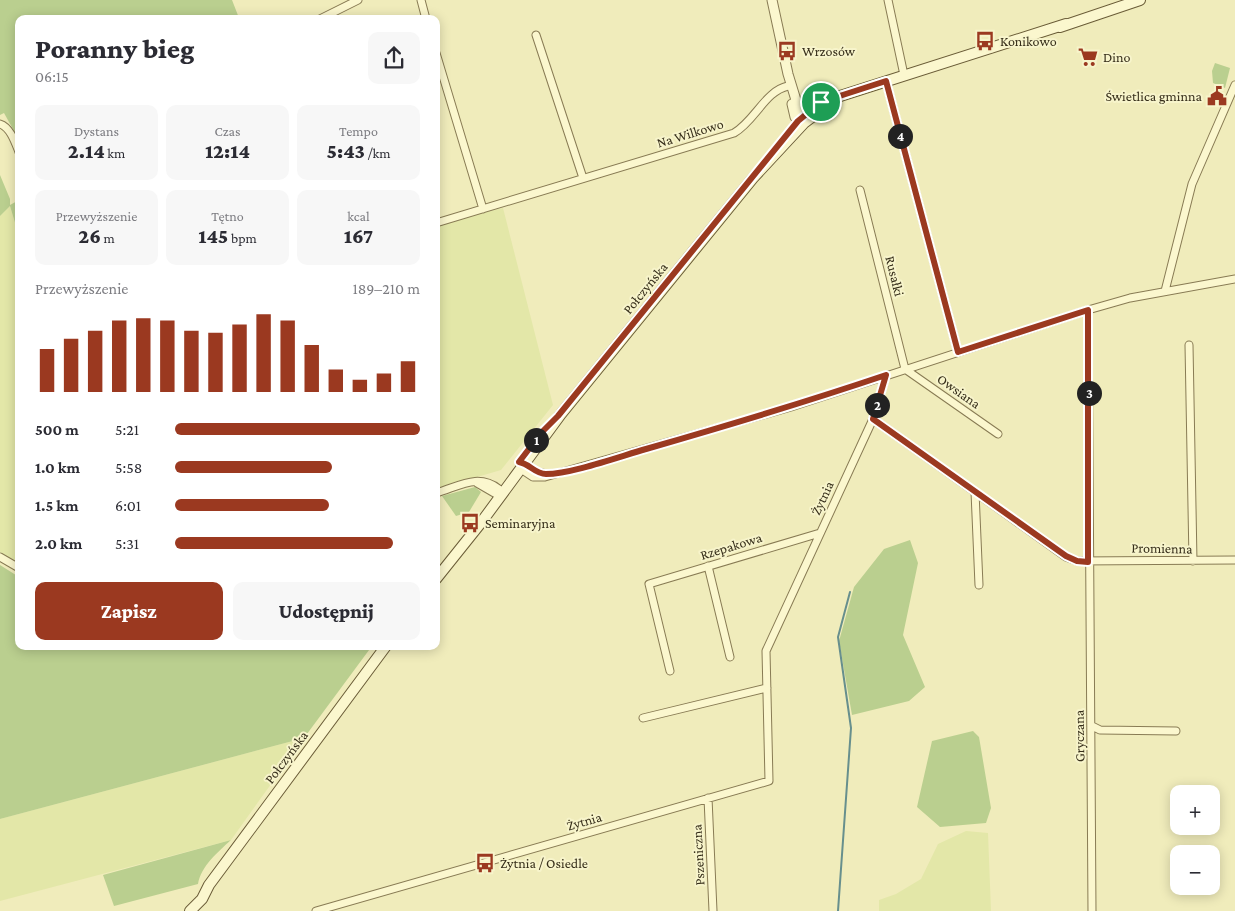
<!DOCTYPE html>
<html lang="pl">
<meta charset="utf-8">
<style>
body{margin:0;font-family:"Crimson Pro",serif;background:#f7f7f7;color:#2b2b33;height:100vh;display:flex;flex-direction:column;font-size:19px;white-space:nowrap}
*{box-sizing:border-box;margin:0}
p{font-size:16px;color:#7c7c81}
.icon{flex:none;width:28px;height:28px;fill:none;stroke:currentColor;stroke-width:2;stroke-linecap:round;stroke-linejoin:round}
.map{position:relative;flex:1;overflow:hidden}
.details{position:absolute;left:15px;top:15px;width:425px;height:635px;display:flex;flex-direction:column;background:#fff;border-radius:10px;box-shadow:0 2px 12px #0003}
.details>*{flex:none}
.controls{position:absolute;left:1170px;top:785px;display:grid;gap:10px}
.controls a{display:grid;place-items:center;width:50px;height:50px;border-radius:10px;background:#fff;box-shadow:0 2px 12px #0003;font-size:25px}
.pin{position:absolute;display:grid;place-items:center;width:42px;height:42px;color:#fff;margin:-21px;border:2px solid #fff;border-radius:50%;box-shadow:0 1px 5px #0007}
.km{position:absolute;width:25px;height:25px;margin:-12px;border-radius:50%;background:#222;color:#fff;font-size:14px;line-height:25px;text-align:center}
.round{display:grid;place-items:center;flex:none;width:52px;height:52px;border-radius:10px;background:#f7f7f7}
.headline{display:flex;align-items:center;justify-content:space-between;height:85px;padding:0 20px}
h1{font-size:28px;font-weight:800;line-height:38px}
.stats{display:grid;grid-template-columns:repeat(3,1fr);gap:8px;height:85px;padding:5px 20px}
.stats div{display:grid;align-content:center;border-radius:10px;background:#f7f7f7;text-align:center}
.stats b{font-size:21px;font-weight:800}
.stats small{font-size:14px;font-weight:400}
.stats p{font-size:14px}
.chart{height:140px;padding:10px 20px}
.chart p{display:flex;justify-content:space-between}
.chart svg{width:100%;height:90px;margin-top:5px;stroke:#9b3920;stroke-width:6}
.button{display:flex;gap:10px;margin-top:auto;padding:10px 20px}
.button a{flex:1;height:58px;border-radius:10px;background:#9b3920;color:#fff;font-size:20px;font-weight:800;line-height:58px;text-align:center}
.button a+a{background:#f7f7f7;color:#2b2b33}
ul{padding:0 20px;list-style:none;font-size:16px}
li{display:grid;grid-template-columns:80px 60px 1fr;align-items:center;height:38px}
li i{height:12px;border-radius:6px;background:#9b3920}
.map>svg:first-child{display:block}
</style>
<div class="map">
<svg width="1235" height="911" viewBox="0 0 1235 911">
<rect width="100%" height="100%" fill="#f0ecbb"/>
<path fill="#e3e7a8" d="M10,206L19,236V565L10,562L0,552V216Z
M503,208L553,405L501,470L436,489V223Z
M304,738L231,840L0,901V819Z
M966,831L988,833L991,911H879V900L896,894L921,879L938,844Z"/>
<path fill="#bacf8f" d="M0,0H232L239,18L19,19V140L4,113L0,115Z
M1215,63L1230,68L1225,88L1213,83L1212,71Z
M0,175L10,199V205L19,200V236L10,206L0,216Z
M475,487L481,492L469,512L456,516L442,496Z
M910,540L918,563L903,635L925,687L909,701L852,715L839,641L854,587L884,549Z
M0,565L19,577V646H372L304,738L0,819Z
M973,731L979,737L991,808L986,823L940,827L917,807L932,741Z
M231,840C218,852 201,866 198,884L114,906L103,875Z"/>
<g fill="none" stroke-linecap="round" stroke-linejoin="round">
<path stroke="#678f8d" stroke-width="2" d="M838,911L851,728L838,637L850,592"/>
<defs>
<path id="minor" d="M421,0L426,19
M888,0L904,75
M320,19L358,0
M536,35L583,178
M436,53L483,209
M886,81L958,352
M0,124C10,127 15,142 19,152
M860,190L905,369L998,434
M436,223L734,133C755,121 765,91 788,86
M1165,291L1192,184L1235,85
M1088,310L1092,911
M1189,345L1193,561
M873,419L1066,557L1077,561L1235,560
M525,464L536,472L547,474
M521,469L533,477H545L791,407L1088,310L1130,298L1235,279
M477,483L496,494
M975,492L979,585
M436,493C460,486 478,473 499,489
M0,557L19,568
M708,566L730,657
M670,671L649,584L820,533
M643,718L767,688
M1092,726L1100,730L1176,731
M708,798L713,911
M316,911L769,781L766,651L873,419L886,375"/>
<path id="tertiary" d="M772,0L788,74L799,110L806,120
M792,104L795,117L802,125"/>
<path id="secondary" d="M1060,27L1140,0
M834,98L1066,24
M436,579L480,524L561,414L753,178L804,123L840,96
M190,911L202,899L209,885L386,646"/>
</defs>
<use href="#minor" stroke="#887b54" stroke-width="9"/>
<use href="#tertiary" stroke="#887b54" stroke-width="11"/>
<use href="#secondary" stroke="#6a5c37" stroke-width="12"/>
<use href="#minor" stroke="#fbf7ce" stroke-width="7"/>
<use href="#tertiary" stroke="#fbf7ce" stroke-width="9"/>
<use href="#secondary" stroke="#fbf7ce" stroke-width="10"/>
</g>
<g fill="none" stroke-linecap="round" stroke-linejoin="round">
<defs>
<path id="route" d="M886,81L958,352L1088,310V562L1077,561L1066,556L873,419L886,375C806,402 726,426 646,449C621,456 571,474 546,474C535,474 530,464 519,462L542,432L558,416L798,121L821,102Z"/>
</defs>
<use href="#route" stroke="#fff" stroke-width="10"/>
<use href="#route" stroke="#9b3920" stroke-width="6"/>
</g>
<defs>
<symbol id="bus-bare" viewBox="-9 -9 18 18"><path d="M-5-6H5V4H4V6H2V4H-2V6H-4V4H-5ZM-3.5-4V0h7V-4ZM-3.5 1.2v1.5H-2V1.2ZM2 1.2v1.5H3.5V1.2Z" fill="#9b3920" stroke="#f7f4cb" stroke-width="2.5" paint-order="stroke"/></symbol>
<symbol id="supermarket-bare" viewBox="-9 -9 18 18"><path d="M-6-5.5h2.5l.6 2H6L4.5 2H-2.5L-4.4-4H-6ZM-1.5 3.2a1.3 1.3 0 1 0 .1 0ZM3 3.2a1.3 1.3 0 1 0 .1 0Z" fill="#9b3920" stroke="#f7f4cb" stroke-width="2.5" paint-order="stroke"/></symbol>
<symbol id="civic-bare" viewBox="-9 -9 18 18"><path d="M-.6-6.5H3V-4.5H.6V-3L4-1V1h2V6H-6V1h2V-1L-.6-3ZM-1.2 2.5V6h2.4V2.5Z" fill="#9b3920" stroke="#f7f4cb" stroke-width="2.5" paint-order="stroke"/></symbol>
</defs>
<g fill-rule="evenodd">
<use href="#bus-bare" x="971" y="27" width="28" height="28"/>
<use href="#bus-bare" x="773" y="37" width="28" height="28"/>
<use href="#supermarket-bare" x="1074" y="43" width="28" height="28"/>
<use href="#civic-bare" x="1203" y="82" width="28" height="28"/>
<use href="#bus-bare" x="456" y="509" width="28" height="28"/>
<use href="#bus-bare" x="471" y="849" width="28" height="28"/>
</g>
<g text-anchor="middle" stroke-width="4" stroke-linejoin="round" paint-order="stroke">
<g font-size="14" fill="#362e1a" stroke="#f7f4cb" text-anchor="start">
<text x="1000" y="46">Konikowo</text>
<text x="802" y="56">Wrzosów</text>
<text x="1103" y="62">Dino</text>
<text x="1202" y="101" text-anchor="end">Świetlica gminna</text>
<text x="485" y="528">Seminaryjna</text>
<text x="500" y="868">Żytnia / Osiedle</text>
</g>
<g font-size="14" fill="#362e1a" stroke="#f7f4cb">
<text transform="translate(690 133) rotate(-17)" y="5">Na Wilkowo</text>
<text transform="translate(895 276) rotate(76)" y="5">Rusałki</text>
<text transform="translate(645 288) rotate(-51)" y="5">Połczyńska</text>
<text transform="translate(959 391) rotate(35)" y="5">Owsiana</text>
<text transform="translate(822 498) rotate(-65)" y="5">Żytnia</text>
<text transform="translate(731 546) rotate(-17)" y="5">Rzepakowa</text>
<text transform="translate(1162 548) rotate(1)" y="5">Promienna</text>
<text transform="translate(1079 736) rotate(-91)" y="5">Gryczana</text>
<text transform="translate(286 757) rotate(-53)" y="5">Połczyńska</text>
<text transform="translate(584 821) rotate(-16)" y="5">Żytnia</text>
<text transform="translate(698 855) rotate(-93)" y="5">Pszeniczna</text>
</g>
</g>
</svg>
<div class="controls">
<a>+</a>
<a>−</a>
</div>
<div class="pin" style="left:821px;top:102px;background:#1e9e55"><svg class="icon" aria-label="arrive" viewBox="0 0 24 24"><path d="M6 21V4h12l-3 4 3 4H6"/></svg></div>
<b class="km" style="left:536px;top:440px">1</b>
<b class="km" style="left:877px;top:405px">2</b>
<b class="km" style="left:1089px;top:393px">3</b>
<b class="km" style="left:900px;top:136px">4</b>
<section class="details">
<div class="headline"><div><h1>Poranny bieg</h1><p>06:15</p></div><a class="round"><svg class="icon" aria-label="share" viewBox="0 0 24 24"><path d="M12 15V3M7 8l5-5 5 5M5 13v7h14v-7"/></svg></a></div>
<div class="stats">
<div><p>Dystans</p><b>2.14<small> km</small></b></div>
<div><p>Czas</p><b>12:14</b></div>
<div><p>Tempo</p><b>5:43<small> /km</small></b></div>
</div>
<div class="stats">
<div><p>Przewyższenie</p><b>26<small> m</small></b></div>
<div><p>Tętno</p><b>145<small> bpm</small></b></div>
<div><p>kcal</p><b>167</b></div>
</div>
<div class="chart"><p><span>Przewyższenie</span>189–210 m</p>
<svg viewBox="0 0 160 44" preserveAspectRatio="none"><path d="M5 44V23M15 44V18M25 44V14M35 44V9M45 44V8M55 44V9M65 44V14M75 44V15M85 44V11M95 44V6M105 44V9M115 44V21M125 44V33M135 44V38M145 44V35M155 44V29"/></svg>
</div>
<ul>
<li><b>500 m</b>5:21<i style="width:100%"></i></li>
<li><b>1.0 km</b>5:58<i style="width:64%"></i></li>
<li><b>1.5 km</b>6:01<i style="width:63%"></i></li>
<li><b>2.0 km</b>5:31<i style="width:89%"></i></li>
</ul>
<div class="button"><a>Zapisz</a><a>Udostępnij</a></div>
</section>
</div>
